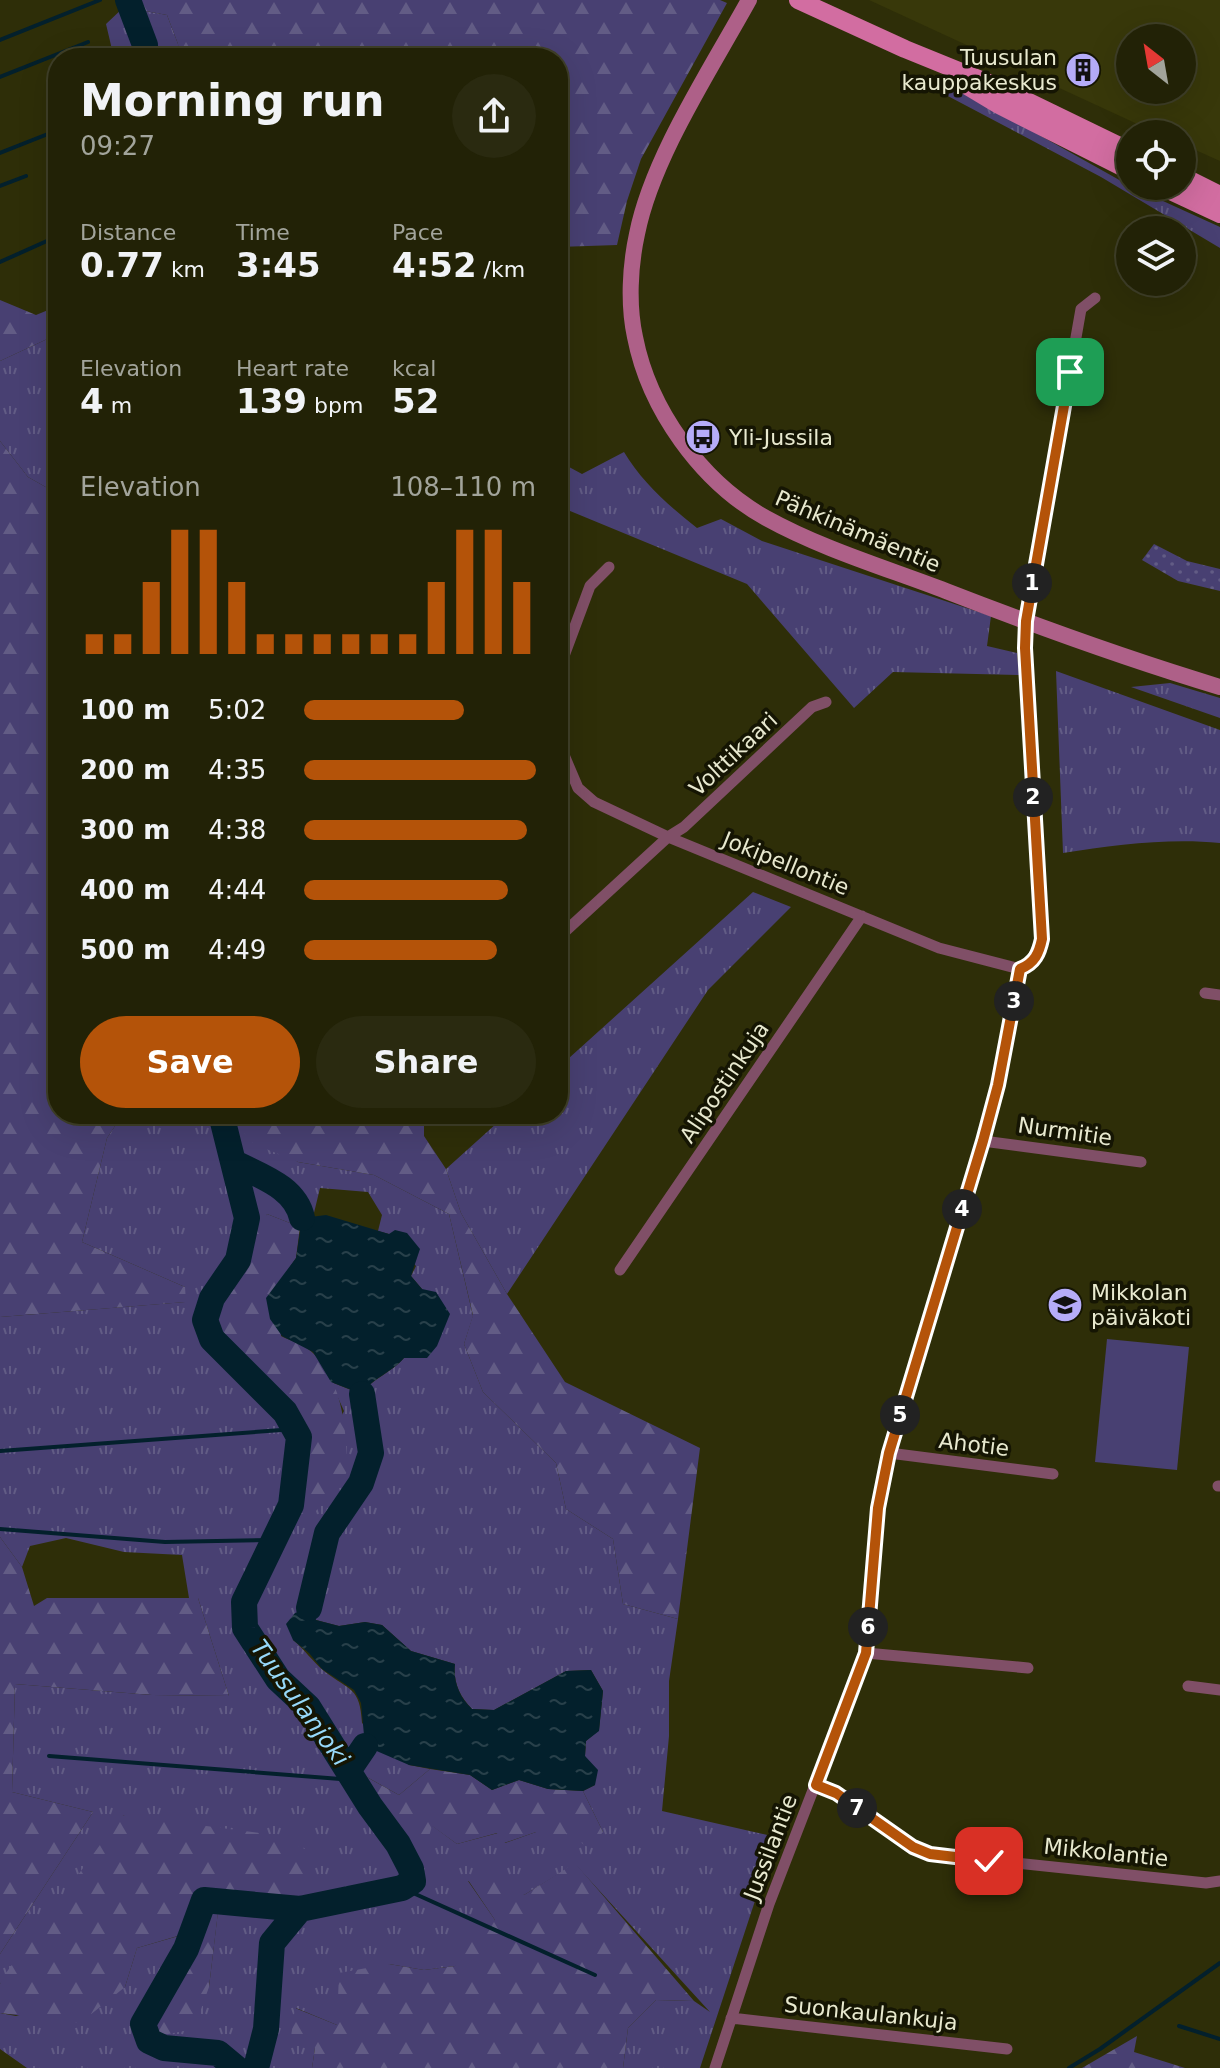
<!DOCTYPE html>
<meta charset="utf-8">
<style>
body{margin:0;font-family:"DejaVu Sans",sans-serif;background:#2a2a10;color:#f1f3f6;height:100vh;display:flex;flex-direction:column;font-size:30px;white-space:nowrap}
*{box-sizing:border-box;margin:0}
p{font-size:26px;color:#a2a49b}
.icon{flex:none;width:44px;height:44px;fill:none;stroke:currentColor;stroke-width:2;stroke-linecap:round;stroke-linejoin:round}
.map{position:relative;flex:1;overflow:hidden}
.side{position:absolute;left:48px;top:48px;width:520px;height:1076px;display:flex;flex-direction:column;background:#222206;border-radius:32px;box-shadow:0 8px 32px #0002,0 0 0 2px #3f3f28}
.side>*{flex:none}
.needle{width:52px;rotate:329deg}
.tools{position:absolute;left:1116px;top:24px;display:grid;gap:16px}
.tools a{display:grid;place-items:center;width:80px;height:80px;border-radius:50%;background:#222206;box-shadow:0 8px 32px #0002,0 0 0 2px #3f3f28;font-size:40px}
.pin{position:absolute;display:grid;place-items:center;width:68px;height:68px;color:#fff;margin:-34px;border-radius:16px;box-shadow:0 4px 12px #0006}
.km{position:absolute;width:40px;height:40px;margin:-20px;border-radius:50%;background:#222;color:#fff;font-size:22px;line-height:40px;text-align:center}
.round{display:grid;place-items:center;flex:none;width:84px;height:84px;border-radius:42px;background:#2a2a10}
.overview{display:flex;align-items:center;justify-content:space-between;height:136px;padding:0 32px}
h1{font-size:44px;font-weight:800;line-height:60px}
.stats{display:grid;grid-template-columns:repeat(3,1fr);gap:12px;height:136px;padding:8px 32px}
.stats div{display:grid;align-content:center}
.stats b{font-size:34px;font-weight:800}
.stats small{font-size:22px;font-weight:400}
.stats p{font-size:22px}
.chart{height:224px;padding:16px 32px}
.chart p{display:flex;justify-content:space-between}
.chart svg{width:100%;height:144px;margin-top:8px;stroke:#b45309;stroke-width:6}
.action{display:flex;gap:16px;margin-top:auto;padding:16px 32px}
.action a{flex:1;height:92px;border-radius:48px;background:#b45309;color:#fff;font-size:32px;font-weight:800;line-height:92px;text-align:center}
.action a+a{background:#2a2a10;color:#f1f3f6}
ul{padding:0 32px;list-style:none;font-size:26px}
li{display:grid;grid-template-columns:128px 96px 1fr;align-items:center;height:60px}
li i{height:20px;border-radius:10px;background:#b45309}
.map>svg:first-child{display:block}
</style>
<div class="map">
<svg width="1220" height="2068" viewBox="0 0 1220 2068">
<defs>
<pattern id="grass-tufts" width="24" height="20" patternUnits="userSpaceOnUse" patternTransform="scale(2)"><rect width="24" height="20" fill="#484072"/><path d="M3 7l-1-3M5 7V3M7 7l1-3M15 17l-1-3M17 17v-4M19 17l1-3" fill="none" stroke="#625c85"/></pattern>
<pattern id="forest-firs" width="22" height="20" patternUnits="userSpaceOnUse" patternTransform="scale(2)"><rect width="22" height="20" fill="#484072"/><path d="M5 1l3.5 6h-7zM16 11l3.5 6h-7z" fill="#625c85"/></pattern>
<pattern id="park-dots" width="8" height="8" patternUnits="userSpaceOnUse" patternTransform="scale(2)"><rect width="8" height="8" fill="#484072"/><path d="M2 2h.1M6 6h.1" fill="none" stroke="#625c85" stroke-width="1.8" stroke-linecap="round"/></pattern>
<pattern id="water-ripples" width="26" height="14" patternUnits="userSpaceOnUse" patternTransform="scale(2)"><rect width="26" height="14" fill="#03202c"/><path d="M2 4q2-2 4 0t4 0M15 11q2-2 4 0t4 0" fill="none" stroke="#28404a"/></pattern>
</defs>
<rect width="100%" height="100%" fill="#2e2e08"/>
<path fill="#38380a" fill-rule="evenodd" d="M869,0H1220V161L1182,144V134H1159ZM1130,38H1182V90H1130Z"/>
<path fill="url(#grass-tufts)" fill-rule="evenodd" d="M124,7L167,15L178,44L179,58H114L106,24Z
M929,76L961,91L1130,186L1220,227V248L1101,177L927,85L921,79Z
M58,334V494L28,477L0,441V361Z
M624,452C641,481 670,507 697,528L721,519L762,541L991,616L987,646L1017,653L1019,675L893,672L854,708L747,584L558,506V461L582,474Z
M1056,671L1220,730V843C1168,838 1115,845 1063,853Z
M1170,683L1220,698V718L1131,687Z
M753,892L791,907L708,990L507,1294L461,1213L446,1169L507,1114H558V1068Z
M123,1114H230L231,1119L298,1162L374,1175L449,1214L473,1316L464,1344L483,1392L556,1463L566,1509L613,1539L623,1604L678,1619L669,1681V1736L662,1811L776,1837L700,2068H623L628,2028L656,2000L694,2001L710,2012L575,1864L524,1895L468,1881L495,1920L455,1966L424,1970L389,1964L337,2025L296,2008L315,2048L312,2068H27L0,2049V2013L16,2016L125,1987L137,1948L182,1935L151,1992L209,1987L219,1903L291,1911L123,1815L0,1984V1954L93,1812L12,1792L15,1684L152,1695L229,1696L198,1598H189L182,1555L124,1552L66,1538L30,1546L22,1567L0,1537V1317L185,1302V1287L82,1242L107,1138ZM320,1188L368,1192L382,1215L378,1231L389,1234L416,1266L411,1276L422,1289L427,1358H404C391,1373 373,1378 361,1394L331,1382L344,1411L292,1515L299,1499L303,1426L213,1330V1310L253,1257L267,1214L300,1227L302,1218L313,1217ZM309,1609L316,1620L339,1626L365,1622L382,1625L411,1651L455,1664C453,1681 459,1696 472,1709L494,1710L566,1671L591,1670L603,1691L599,1730L586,1741L585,1756L595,1785L583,1791L603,1832H536L505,1843L498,1833L457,1844L365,1776L399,1795L430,1769L409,1765L362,1723C360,1687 350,1691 324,1671C313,1662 305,1650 293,1640Z"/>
<path fill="url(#forest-firs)" d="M123,0H720L727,3L641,159L627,201L617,245L558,247V58H179L178,44L167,15L124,7Z
M0,300L36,315L58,306V334L0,361Z
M0,441L28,477L58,494V1114H123L107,1138L82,1242L185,1287L186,1302L0,1317Z
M230,1114H336L342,1126L361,1114H424V1136L446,1169L461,1213L507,1294L565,1382L700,1448L678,1619L623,1604L613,1539L566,1509L556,1463L483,1392L464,1344L473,1315L449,1214L374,1175L298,1162L254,1144L231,1119Z
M267,1214L300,1227L296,1258L283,1277L281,1336C291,1341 307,1346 314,1354C345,1388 345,1428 348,1471L308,1521L292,1515L299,1499L303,1426L213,1330L210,1319L213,1310L252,1257V1239Z
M0,1537L22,1567L34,1606L47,1598H198L229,1696L152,1695L15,1684L12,1792L93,1812L0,1954Z
M430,1769L470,1775L492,1790L519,1780L548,1789L583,1791L603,1832L589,1848L567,1833L548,1843L536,1832L504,1843L497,1833L457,1844L432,1826L428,1840L410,1857L363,1775L399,1795Z
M122,1815L275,1835L305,1849L306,1890L291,1911L219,1904L209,1987L194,2029L153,2037L151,1992L181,1935L137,1948L125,1987L80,2023L0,2013V1984L3,1977Z
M575,1863L694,2001L656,2000L628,2028L623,2068H312L315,2048L291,2037L295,2008L337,2025L339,1973L389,1964L424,1970L455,1966L459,1933L495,1920L468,1880L498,1871L524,1895Z
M1137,2036L1134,2052L1185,2068H1082Z"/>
<path fill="url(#park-dots)" d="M1154,544L1187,561L1220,569V591L1178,581L1142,560Z"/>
<path fill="#484072" d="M1107,1339L1189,1347L1177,1470L1095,1462Z"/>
<path fill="url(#water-ripples)" d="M326,1215L389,1234L395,1230L407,1233L420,1249L411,1276L422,1289L436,1292L450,1314L437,1346L427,1358H404C391,1373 372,1378 362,1394L331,1382L313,1352L282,1336L270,1319L266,1298L296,1258L302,1218Z
M309,1608L316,1620L339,1626L365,1622L382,1625L411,1651L455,1664C453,1681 459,1697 472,1709L494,1710L566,1671L591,1670L603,1691L599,1731L586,1741L585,1756L598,1770L595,1785L583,1791L548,1789L519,1780L492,1790L470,1775L409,1765L365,1746L361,1703L354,1690L322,1669L309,1653L293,1640L286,1624L295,1613Z"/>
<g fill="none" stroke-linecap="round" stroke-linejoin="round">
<path stroke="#03202c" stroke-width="4" d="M0,40L100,0
M0,77L88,42
M0,153L58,130
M0,186L26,176
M0,262L58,236
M0,1451L295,1429
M0,1529L165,1542L272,1540
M49,1756L353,1780
M402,1888L595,1975
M1179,2026L1220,2039
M1069,2068L1100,2049L1220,1963"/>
<path stroke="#03202c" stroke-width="26" d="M128,0L145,45V58
M221,1114L247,1218L238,1260L212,1298L205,1320L212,1339L285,1412L299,1437L291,1505L244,1602L245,1628L278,1679L308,1707L370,1806L398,1844L411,1869L413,1881L402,1888L300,1909L272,1943L266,2029L256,2068
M233,1162C259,1176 295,1186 302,1218
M309,1608L327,1533L361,1483L371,1453L362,1394
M348,1771L365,1746
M236,2068L218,2053L164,2048L149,2041L143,2024L186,1949L204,1900L300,1909"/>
<path stroke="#804f67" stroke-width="11" d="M558,672L590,586L609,567
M558,728L564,755L578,788L594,802L668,837L939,948L1020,969
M558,938L668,837L684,827L812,707L826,702
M1205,993L1220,995
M983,1141L1141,1162
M620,1270L862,916
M889,1453L1053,1474
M1218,1486H1220
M866,1653L1028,1668
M1188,1686L1220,1690
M816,1785C858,1802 888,1837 930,1854L1206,1883L1220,1881
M731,2018L1007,2049
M715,2068L769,1904L866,1653L878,1508L889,1453L983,1141L998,1085L1020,969C1035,963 1039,953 1042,939L1025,648L1026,621L1081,309L1095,298"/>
<path stroke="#ae6088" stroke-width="16" d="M749,0C711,69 652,158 637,234C630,266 628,305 635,337C649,409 701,482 766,518C822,549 886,568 946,591C1036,626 1127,659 1220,687"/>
<path stroke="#d26da1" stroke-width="18" d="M798,0L905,49L996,86L1130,151
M959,81L999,105L1130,171
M1182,176L1220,195
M1160,186L1220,214"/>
</g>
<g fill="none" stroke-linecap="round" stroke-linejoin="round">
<defs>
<path id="route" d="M989,1861L930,1854L913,1847L836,1793L816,1785L866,1653L878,1508L889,1453L983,1141L998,1085L1020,969C1035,963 1039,953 1042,939L1025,648L1026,621L1070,372"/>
</defs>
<use href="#route" stroke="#fff" stroke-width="16"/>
<use href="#route" stroke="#b45309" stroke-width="10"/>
</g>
<defs>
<symbol id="building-disc" viewBox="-11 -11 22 22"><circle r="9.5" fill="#b5acf8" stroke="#151503"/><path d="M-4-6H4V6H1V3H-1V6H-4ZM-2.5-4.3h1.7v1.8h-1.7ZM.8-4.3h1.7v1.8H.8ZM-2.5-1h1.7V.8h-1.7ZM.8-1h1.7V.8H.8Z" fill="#111"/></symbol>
<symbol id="bus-disc" viewBox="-11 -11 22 22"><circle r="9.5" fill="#b5acf8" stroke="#151503"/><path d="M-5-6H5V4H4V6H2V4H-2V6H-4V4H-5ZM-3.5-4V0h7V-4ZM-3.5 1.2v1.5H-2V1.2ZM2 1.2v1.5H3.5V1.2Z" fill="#111"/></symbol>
<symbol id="school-disc" viewBox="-11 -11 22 22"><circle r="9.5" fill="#b5acf8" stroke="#151503"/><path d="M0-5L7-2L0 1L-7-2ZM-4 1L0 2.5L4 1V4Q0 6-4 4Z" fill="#111"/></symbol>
</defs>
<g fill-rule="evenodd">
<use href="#building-disc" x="1063" y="50" width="40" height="40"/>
<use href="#bus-disc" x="683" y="417" width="40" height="40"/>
<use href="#school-disc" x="1045" y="1285" width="40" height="40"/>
</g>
<g text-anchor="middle" stroke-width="7" stroke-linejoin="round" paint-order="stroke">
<g font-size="22" fill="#e8e9cf" stroke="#151503" text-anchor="start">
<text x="1057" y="65" text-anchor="end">Tuusulan<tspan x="1057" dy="25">kauppakeskus</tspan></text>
<text x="729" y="445">Yli-Jussila</text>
<text x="1091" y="1300">Mikkolan<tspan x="1091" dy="25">päiväkoti</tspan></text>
</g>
<g font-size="22" fill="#e8e9cf" stroke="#151503">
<text transform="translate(858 531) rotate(23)" y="8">Pähkinämäentie</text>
<text transform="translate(733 754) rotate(-43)" y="8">Volttikaari</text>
<text transform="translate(786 863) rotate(22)" y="8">Jokipellontie</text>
<text transform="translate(724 1082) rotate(-56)" y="8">Alipostinkuja</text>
<text transform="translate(1065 1131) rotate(8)" y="8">Nurmitie</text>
<text transform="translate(974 1444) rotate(7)" y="8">Ahotie</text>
<text transform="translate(770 1847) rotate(-69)" y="8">Jussilantie</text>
<text transform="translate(1106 1852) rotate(6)" y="8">Mikkolantie</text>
<text transform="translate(871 2013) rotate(6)" y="8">Suonkaulankuja</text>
</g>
<g font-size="24" font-style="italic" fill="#97d9f9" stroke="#151503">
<text transform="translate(300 1703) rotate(54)" y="8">Tuusulanjoki</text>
</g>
</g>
</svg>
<div class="tools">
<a><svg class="needle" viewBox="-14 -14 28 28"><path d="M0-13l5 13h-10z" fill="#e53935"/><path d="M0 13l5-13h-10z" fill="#a2a49b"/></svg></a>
<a><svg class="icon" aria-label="locate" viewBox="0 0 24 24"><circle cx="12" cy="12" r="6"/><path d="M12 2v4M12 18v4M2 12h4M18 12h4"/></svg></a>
<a><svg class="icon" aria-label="layers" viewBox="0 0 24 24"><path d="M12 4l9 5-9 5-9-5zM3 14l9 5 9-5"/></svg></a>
</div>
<div class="pin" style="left:1070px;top:372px;background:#1e9e55"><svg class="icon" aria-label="arrive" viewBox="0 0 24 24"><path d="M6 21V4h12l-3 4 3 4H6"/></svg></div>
<div class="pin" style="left:989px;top:1861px;background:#d93025"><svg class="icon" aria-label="check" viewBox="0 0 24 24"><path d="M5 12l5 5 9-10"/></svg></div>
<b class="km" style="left:1032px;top:583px">1</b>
<b class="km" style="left:1033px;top:797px">2</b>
<b class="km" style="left:1014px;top:1001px">3</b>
<b class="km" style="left:962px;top:1209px">4</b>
<b class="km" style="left:900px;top:1415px">5</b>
<b class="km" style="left:868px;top:1627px">6</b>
<b class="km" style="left:857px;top:1808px">7</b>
<section class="side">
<div class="overview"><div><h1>Morning run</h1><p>09:27</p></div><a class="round"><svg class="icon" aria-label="share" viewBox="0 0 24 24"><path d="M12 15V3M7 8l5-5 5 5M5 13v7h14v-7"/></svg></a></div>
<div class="stats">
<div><p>Distance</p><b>0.77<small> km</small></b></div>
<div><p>Time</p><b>3:45</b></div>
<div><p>Pace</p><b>4:52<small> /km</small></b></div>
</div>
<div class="stats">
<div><p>Elevation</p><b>4<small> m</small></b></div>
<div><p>Heart rate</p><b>139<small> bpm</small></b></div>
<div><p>kcal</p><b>52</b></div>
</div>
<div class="chart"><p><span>Elevation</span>108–110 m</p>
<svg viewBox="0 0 160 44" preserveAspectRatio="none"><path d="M5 44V38M15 44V38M25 44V22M35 44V6M45 44V6M55 44V22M65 44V38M75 44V38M85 44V38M95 44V38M105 44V38M115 44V38M125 44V22M135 44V6M145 44V6M155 44V22"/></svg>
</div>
<ul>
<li><b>100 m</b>5:02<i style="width:69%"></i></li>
<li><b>200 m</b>4:35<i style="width:100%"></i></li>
<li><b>300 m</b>4:38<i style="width:96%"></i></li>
<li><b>400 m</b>4:44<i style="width:88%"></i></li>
<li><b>500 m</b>4:49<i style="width:83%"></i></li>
</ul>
<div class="action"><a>Save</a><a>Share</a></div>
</section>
</div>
